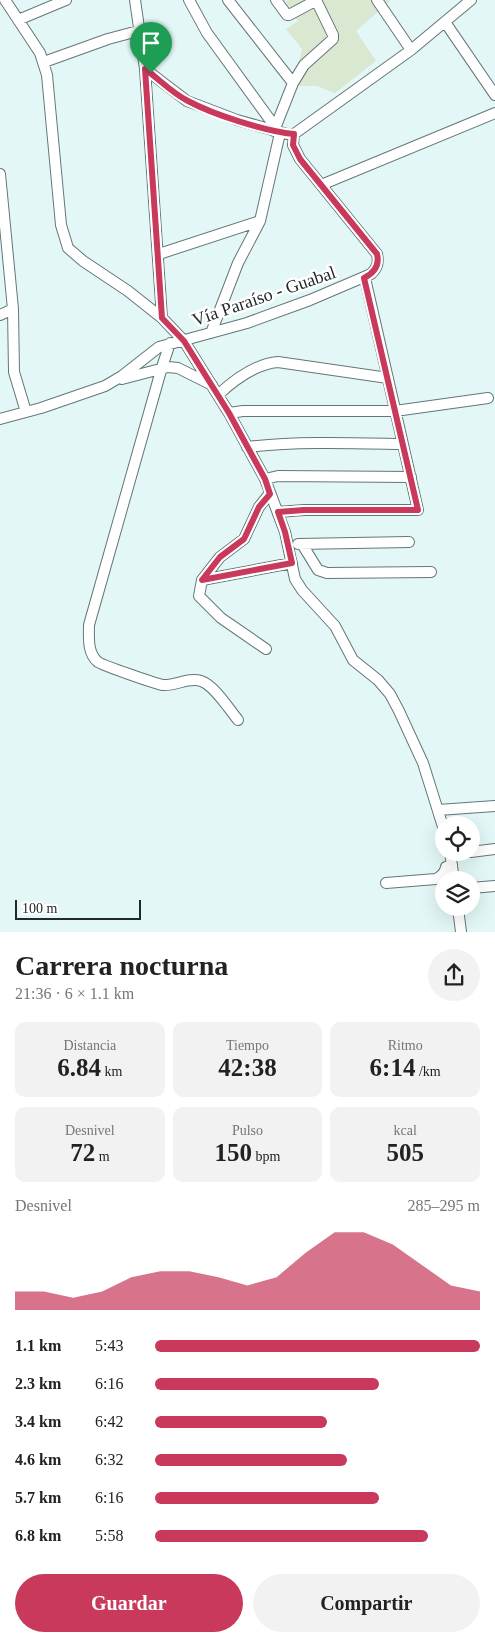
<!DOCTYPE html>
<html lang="es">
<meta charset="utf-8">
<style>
body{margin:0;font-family:Georgia,serif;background:#f2f2f2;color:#222;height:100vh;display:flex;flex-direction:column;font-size:19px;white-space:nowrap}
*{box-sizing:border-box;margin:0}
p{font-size:16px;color:#767676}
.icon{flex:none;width:28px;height:28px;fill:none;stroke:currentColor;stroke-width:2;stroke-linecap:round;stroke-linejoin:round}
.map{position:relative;height:932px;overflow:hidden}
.sheet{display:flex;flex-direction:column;background:#fff;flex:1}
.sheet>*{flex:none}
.buttons{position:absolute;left:435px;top:816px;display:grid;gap:10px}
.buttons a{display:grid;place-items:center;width:45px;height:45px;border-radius:50%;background:#fff;box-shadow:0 5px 20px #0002;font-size:25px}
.scale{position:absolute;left:15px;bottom:12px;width:126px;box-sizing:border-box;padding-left:5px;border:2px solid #212829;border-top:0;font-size:14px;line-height:18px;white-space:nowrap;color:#212829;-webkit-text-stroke:4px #fff;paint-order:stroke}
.pin{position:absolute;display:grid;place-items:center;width:42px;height:42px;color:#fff;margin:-51px -21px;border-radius:50% 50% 50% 0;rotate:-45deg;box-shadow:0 0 5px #0007}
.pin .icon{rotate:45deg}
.round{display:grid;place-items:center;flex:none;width:52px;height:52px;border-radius:26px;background:#f2f2f2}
.headline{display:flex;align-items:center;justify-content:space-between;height:85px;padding:0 15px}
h1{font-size:28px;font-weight:700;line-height:38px}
.figures{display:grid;grid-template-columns:repeat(3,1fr);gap:8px;height:85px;padding:5px 15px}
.figures div{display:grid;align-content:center;border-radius:10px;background:#f2f2f2;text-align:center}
.figures b{font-size:25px;font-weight:700}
.figures small{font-size:14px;font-weight:400}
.figures p{font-size:14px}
.chart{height:140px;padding:10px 15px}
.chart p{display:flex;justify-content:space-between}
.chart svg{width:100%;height:90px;margin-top:5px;fill:#c8395c;opacity:.7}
.button{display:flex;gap:10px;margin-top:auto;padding:10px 15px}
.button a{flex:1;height:58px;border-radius:30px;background:#c8395c;color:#fff;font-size:20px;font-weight:700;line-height:58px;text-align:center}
.button a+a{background:#f2f2f2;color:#222}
ul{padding:0 15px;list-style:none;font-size:16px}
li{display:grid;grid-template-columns:80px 60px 1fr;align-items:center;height:38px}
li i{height:12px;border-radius:6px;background:#c8395c}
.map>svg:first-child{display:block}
</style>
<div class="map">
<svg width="495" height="932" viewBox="0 0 495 932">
<rect width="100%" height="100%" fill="#e3f7f7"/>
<path fill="#dbe8d1" d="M289,0H391L356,31L376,61L335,93L317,86H293L302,49L286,29L298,21L286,2Z"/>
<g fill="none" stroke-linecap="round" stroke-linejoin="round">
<defs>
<path id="minor" d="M5,0L40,53L47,75L61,225L68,248L83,261L128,291L162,318L184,341L229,413L265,479L285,532L295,579L302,590L335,626L353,660L378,680L390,694L399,711L423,763L444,830
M135,0L145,69L162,318
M189,0L207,33L276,128
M228,0L293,83
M276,0L287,15H289L315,1
M377,0L411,50
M18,20L66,0
M445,22L495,95
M44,62L108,39L138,31
M145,69L187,101L237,120L287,134
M274,131L293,83L304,65L333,39V35L316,0
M0,174L13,309L14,372L26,412
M321,185L495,113
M159,254L260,221
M0,315L13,309
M211,333L238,263L260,221L280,133
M170,343L162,367L89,625C89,637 87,653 98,662C102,665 156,684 163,685C175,686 189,677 201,681C214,685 229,709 238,720
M122,379L168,367L178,368L212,385
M218,395C235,379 255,364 278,362L388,378
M229,413L243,411H395L488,398
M0,419L41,408L105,386L122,376L159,347L247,323L310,300L371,274C377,268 379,263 377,254L300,159L293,145L294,134L411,50L471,0
M247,447C299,441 351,443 403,444
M265,479L278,476L411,477
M278,512L304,510H418L365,278
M298,544L409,542
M302,544L318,570L327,573L431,572
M202,580L292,563
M266,649L221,618L199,596L202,580L220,557L244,539L259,507L270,493
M438,810L495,806
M450,852L454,880
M471,852L495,849
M450,854L466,852
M386,883L436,879C442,876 445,873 446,867L452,865
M471,888L495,886
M458,908L461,932"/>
</defs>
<use href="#minor" stroke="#657677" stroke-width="12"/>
<use href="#minor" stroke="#fff" stroke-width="10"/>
</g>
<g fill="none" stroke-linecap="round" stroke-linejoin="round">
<defs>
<path id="route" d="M145,69C159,79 172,93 188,101C214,115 265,131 294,134L293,145L300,159L377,254C380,266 374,273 364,278L418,510H304L278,512L285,532L292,563L202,580L220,557L244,539L259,507L270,494L265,479L229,413L184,341L162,318Z"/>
</defs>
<use href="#route" stroke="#fff" stroke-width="10"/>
<use href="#route" stroke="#c8395c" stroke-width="6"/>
</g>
<g text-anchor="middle" stroke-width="5" stroke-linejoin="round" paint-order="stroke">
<g font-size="18" fill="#212829" stroke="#fff">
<text transform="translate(264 296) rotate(-19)" y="6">Vía Paraíso - Guabal</text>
</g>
</g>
</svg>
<div class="buttons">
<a><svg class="icon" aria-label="locate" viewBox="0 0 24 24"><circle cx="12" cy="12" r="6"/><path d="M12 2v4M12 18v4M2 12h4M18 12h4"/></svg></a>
<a><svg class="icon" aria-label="layers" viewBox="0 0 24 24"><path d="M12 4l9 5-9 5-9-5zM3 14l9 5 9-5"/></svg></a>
</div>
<div class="scale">100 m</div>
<div class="pin" style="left:151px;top:73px;background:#1e9e55"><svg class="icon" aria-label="arrive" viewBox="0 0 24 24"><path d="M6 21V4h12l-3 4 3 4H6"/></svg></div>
</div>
<section class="sheet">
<div class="headline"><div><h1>Carrera nocturna</h1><p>21:36 · 6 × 1.1 km</p></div><a class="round"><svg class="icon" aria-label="share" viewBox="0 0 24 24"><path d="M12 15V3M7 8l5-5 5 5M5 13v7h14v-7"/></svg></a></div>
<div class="figures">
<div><p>Distancia</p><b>6.84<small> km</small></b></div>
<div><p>Tiempo</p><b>42:38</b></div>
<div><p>Ritmo</p><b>6:14<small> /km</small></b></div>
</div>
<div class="figures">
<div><p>Desnivel</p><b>72<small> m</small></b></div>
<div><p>Pulso</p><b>150<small> bpm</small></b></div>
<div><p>kcal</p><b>505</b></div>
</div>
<div class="chart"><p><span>Desnivel</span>285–295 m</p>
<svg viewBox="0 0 160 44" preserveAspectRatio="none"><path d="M0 44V35L10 35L20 38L30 35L40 28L50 25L60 25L70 28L80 32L90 28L100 16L110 6L120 6L130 12L140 22L150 32L160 35V44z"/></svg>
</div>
<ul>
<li><b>1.1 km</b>5:43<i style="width:100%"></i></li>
<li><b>2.3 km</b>6:16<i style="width:69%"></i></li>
<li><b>3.4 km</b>6:42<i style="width:53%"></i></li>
<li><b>4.6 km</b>6:32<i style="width:59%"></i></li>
<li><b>5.7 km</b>6:16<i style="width:69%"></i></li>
<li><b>6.8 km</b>5:58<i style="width:84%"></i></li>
</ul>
<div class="button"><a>Guardar</a><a>Compartir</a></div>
</section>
